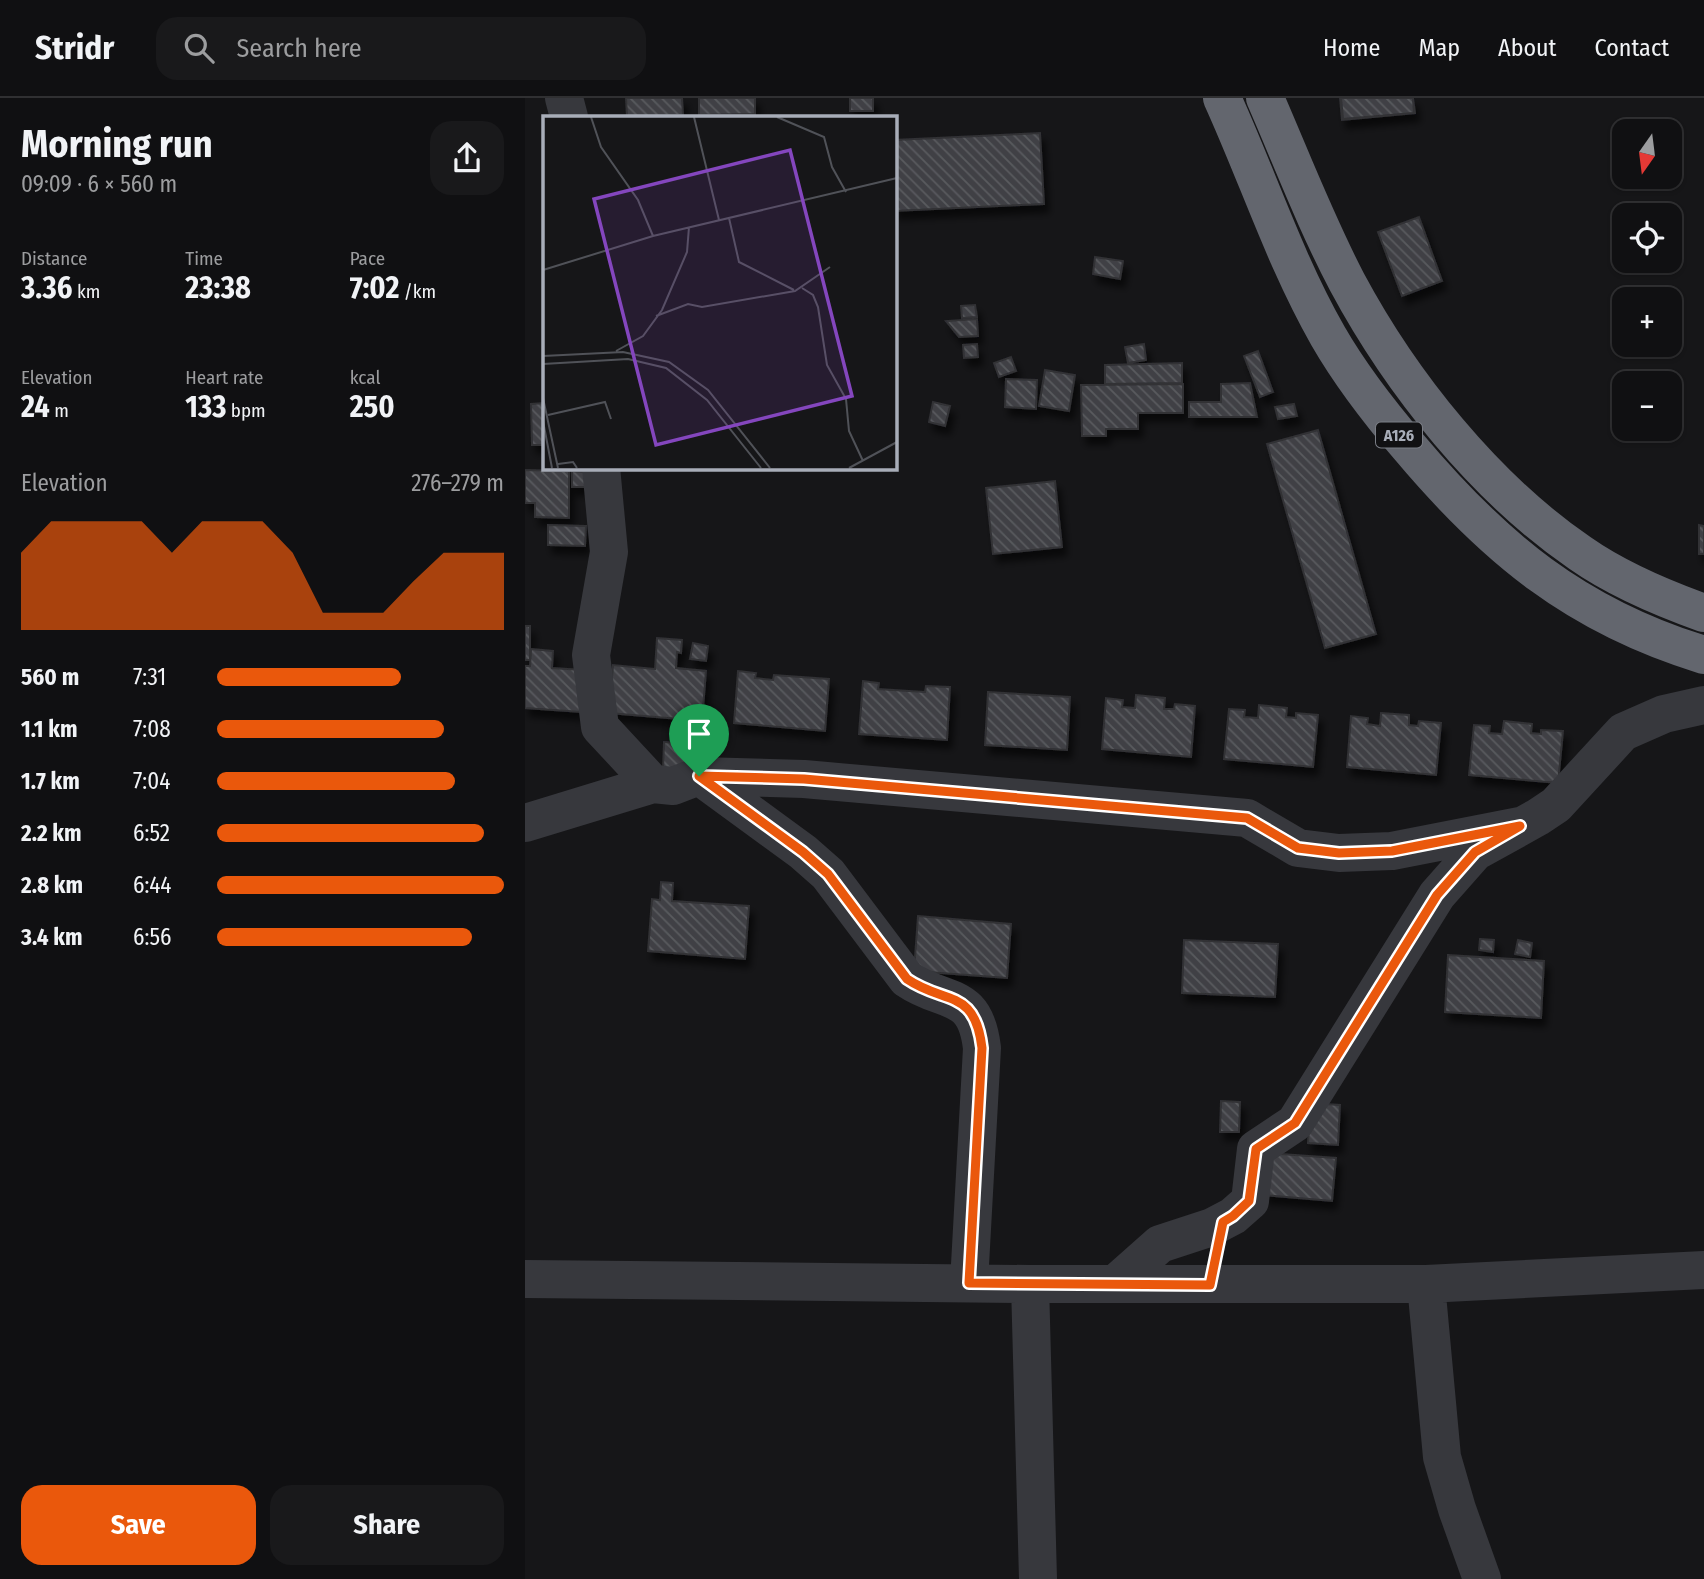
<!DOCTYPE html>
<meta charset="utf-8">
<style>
body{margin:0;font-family:"Fira Sans Condensed",sans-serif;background:#19191b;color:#f1f3f6;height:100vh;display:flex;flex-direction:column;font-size:26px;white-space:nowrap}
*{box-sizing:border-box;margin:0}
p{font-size:23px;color:#9c9d9f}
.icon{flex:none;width:38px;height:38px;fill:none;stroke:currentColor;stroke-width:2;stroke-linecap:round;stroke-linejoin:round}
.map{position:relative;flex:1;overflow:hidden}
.sheet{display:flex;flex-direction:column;background:#101012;width:525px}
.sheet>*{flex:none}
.needle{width:46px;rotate:194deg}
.tools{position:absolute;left:1087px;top:21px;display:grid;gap:14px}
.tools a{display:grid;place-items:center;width:70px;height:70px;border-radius:14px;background:#101012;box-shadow:0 2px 5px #0004,0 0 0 2px #303032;font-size:35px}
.pin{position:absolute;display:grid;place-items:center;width:60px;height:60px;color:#fff;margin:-72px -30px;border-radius:50% 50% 50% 0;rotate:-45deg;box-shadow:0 0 7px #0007}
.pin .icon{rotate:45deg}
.round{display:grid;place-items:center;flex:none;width:74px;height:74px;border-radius:21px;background:#19191b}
.headline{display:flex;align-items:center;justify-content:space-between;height:119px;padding:0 21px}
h1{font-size:38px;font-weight:700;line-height:52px}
.figures{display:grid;grid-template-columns:repeat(3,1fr);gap:10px;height:119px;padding:7px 21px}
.figures div{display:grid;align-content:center}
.figures b{font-size:30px;font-weight:700}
.figures small{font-size:19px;font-weight:400}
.figures p{font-size:19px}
.chart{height:196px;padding:14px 21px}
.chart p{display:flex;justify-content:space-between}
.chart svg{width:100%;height:126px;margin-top:7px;fill:#ea580c;opacity:.7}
.action{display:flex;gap:14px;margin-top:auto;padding:14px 21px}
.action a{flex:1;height:80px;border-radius:21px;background:#ea580c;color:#fff;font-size:28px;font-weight:700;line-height:80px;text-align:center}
.action a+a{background:#19191b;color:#f1f3f6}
ul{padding:0 21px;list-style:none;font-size:23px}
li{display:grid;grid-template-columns:112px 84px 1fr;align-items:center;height:52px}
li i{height:18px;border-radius:9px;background:#ea580c}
header{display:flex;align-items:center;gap:42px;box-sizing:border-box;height:98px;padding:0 35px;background:#101012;border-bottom:2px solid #303032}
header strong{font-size:33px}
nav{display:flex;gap:38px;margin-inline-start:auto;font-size:24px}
.search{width:490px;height:63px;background:#19191b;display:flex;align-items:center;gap:18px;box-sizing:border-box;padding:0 24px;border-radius:21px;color:#9c9d9f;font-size:26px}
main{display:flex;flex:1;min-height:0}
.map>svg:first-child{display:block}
</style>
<header>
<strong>Stridr</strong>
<div class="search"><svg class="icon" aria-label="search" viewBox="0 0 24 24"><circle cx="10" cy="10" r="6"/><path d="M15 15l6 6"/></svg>Search here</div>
<nav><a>Home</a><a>Map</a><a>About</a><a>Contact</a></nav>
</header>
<main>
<section class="sheet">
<div class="headline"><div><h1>Morning run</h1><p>09:09 · 6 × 560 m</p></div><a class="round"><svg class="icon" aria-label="share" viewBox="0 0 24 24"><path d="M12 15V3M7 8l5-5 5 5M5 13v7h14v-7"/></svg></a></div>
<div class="figures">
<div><p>Distance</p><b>3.36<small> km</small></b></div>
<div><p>Time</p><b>23:38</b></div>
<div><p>Pace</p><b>7:02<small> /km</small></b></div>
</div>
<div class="figures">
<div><p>Elevation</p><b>24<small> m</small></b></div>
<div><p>Heart rate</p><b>133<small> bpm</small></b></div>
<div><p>kcal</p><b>250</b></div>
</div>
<div class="chart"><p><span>Elevation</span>276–279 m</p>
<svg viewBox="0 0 160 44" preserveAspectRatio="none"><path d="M0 44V17L10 6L20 6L30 6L40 6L50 17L60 6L70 6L80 6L90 17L100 38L110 38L120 38L130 27L140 17L150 17L160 17V44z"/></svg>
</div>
<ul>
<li><b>560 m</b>7:31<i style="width:64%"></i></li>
<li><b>1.1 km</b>7:08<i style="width:79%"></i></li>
<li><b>1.7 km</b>7:04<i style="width:83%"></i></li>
<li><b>2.2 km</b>6:52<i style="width:93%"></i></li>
<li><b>2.8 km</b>6:44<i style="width:100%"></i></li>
<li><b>3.4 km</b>6:56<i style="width:89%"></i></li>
</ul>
<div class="action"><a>Save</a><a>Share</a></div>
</section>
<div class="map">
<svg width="1179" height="1481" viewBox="0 0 1179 1481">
<defs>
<pattern id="building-back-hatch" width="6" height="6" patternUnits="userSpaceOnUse" patternTransform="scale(1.75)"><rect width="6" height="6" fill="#404145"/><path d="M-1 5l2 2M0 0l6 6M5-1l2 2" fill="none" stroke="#595a5e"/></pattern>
<filter id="shadow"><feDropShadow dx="4.5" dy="8" stdDeviation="3.5" flood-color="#0009"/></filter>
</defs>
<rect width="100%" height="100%" fill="#161618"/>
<path fill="url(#building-back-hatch)" stroke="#303034" stroke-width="2" filter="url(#shadow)" d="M101,0H157L158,17L102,19Z
M174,0H230V16L174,17Z
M325,0H348V13H325Z
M815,0H888L890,15L817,22Z
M816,0H888L889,15L818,21Z
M515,35L519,106L369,113V42Z
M894,119L917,183L877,198L853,134Z
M570,159L598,163L595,181L568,176Z
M450,207L452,219L437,220L436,208Z
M452,221L453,238L434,239L421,223Z
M452,246L453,259L439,260L438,247Z
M619,246L621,262L603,265L600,249Z
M733,253L748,294L735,299L719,258Z
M486,259L491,273L474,279L469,265Z
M657,265V285L580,286V267Z
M520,272L550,277L544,313L514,308Z
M481,281L512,282L511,311L480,309Z
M725,285L732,319H664V304H696V286Z
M658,286V315H613V331H581V338H557L556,287Z
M408,304L425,308L420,328L404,324Z
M19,305V347H7L6,306Z
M769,306L772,318L753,321L750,309Z
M793,332L851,536L800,550L742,346Z
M0,372L44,373V420L10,419V405H0Z
M47,373L61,374V389H47Z
M530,383L537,449L468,456L461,390Z
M23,427L61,428L60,448L23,447Z
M1174,427L1179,428V456H1174Z
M0,528H5V562H0Z
M132,540L157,542L156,555L152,554L151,570L181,573L177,623L84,615L88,567L130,571Z
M168,545L183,548L181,563L165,561Z
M6,551L28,553L27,570L59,572L56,614L0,610V568H5Z
M213,573L231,575L230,580L248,582L249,577L304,581L300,633L209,625Z
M338,583L354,585L353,591L400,594L401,588L425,589L422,642L334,636Z
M463,594L545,599L542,652L460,647Z
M611,597L640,600L639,611H649L650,606L670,608L666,659L577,651L581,600L598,602L597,609L610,610Z
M734,607L762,610L761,619L771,620V615L793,617L788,669L699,661L704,611L720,612L719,619L733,620Z
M856,615L884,617V627L893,628L894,623L916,625L911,677L822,669L826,618L843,620L842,626L855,628Z
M979,623L1007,626L1006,635L1016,636V632L1038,633L1033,685L944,677L949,627L965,628L964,635L977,636Z
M139,644L170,645L169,672L138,671Z
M136,784L148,785L147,803L224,808L220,861L123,853L127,801L135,802Z
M393,818L486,826L482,880L389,873Z
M955,841L969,842L968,854L954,852Z
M659,842L753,846L750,899L657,895Z
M993,842L1007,845L1005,859L990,856Z
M923,857L1019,863L1016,920L920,914Z
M696,1003L715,1004L714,1034H695Z
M785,1005L815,1007L813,1047L783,1045Z
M742,1055L811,1060L807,1103L738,1097Z"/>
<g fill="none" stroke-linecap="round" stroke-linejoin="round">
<path stroke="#37383d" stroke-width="38" d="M39,0L44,19
M76,369L84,454L66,557L75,629L128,686
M174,678L278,754L303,776L382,881C420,907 450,891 457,950L444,1185
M0,725L128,686L148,688L174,678L279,681L722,720L773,750L814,755L867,753L995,728
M0,1181L505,1186H901L1179,1172
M591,1185L635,1146L687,1129L708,1118L725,1103L731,1051L770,1025L912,797L950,754L1013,719L1031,707L1098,634L1139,616L1179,607
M505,1186L513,1481
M901,1186L917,1359L932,1411L957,1481"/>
<path stroke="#63666e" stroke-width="38" d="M697,0C733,79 760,163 803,238C826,278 854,314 884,349C969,450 1051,518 1179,557
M740,0C767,62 791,125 822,184C876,285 960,390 1055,455C1092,481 1137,500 1179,515"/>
</g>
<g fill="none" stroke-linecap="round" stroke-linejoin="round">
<defs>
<path id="route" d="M174,678L279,681L722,720L773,750L814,755L867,753L995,728L950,754L912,797L770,1025L731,1051L724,1103L708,1118L698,1124L685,1187L444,1185L457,950C450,890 420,907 382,881L303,776L278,754Z"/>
</defs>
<use href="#route" stroke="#fff" stroke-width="14"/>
<use href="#route" stroke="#ea580c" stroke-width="9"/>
</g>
<g text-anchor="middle" stroke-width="6" stroke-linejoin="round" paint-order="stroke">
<rect fill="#111113" stroke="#7b7e86" stroke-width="2" x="851" y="324.5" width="46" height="25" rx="5"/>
<g font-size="16" font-weight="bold" fill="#a8adb8">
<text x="874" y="343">A126</text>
</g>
</g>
<g transform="translate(18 18)">
<rect width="354" height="354" fill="#161618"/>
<path fill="none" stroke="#505258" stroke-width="2" d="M48,1L58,31L95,84L110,120M151,1L176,104M234,1L281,21L289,51L303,76M186,102L196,146L251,174M0,154L110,120L354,62M259,172L270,179L275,191L284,249L303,283L306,315L320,345M113,200L145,188L159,191L252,175L287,151M73,235L100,220L119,194L144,136L146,111M0,240L80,236L126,246L165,274L227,352M0,248L85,243L123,252L164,284L218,352M0,282L15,352M5,299L62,286L68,303M0,305L9,352M15,348L30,346L34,352M306,352L354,326"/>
<path fill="#8446be" fill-opacity="0.15" stroke="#8446be" stroke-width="3.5" d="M247,34L309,280L113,329L51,83Z"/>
<rect width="354" height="354" fill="none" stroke="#a8adb8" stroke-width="3.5"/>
</g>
</svg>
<div class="tools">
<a><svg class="needle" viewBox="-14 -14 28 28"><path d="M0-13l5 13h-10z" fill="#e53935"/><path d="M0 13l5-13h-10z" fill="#9c9d9f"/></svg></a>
<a><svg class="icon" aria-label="locate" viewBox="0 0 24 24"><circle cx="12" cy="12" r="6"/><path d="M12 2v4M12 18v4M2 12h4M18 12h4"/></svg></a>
<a>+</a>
<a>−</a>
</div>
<div class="pin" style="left:174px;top:678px;background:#1e9e55"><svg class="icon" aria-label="arrive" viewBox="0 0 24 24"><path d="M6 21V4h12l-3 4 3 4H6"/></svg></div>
</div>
</main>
